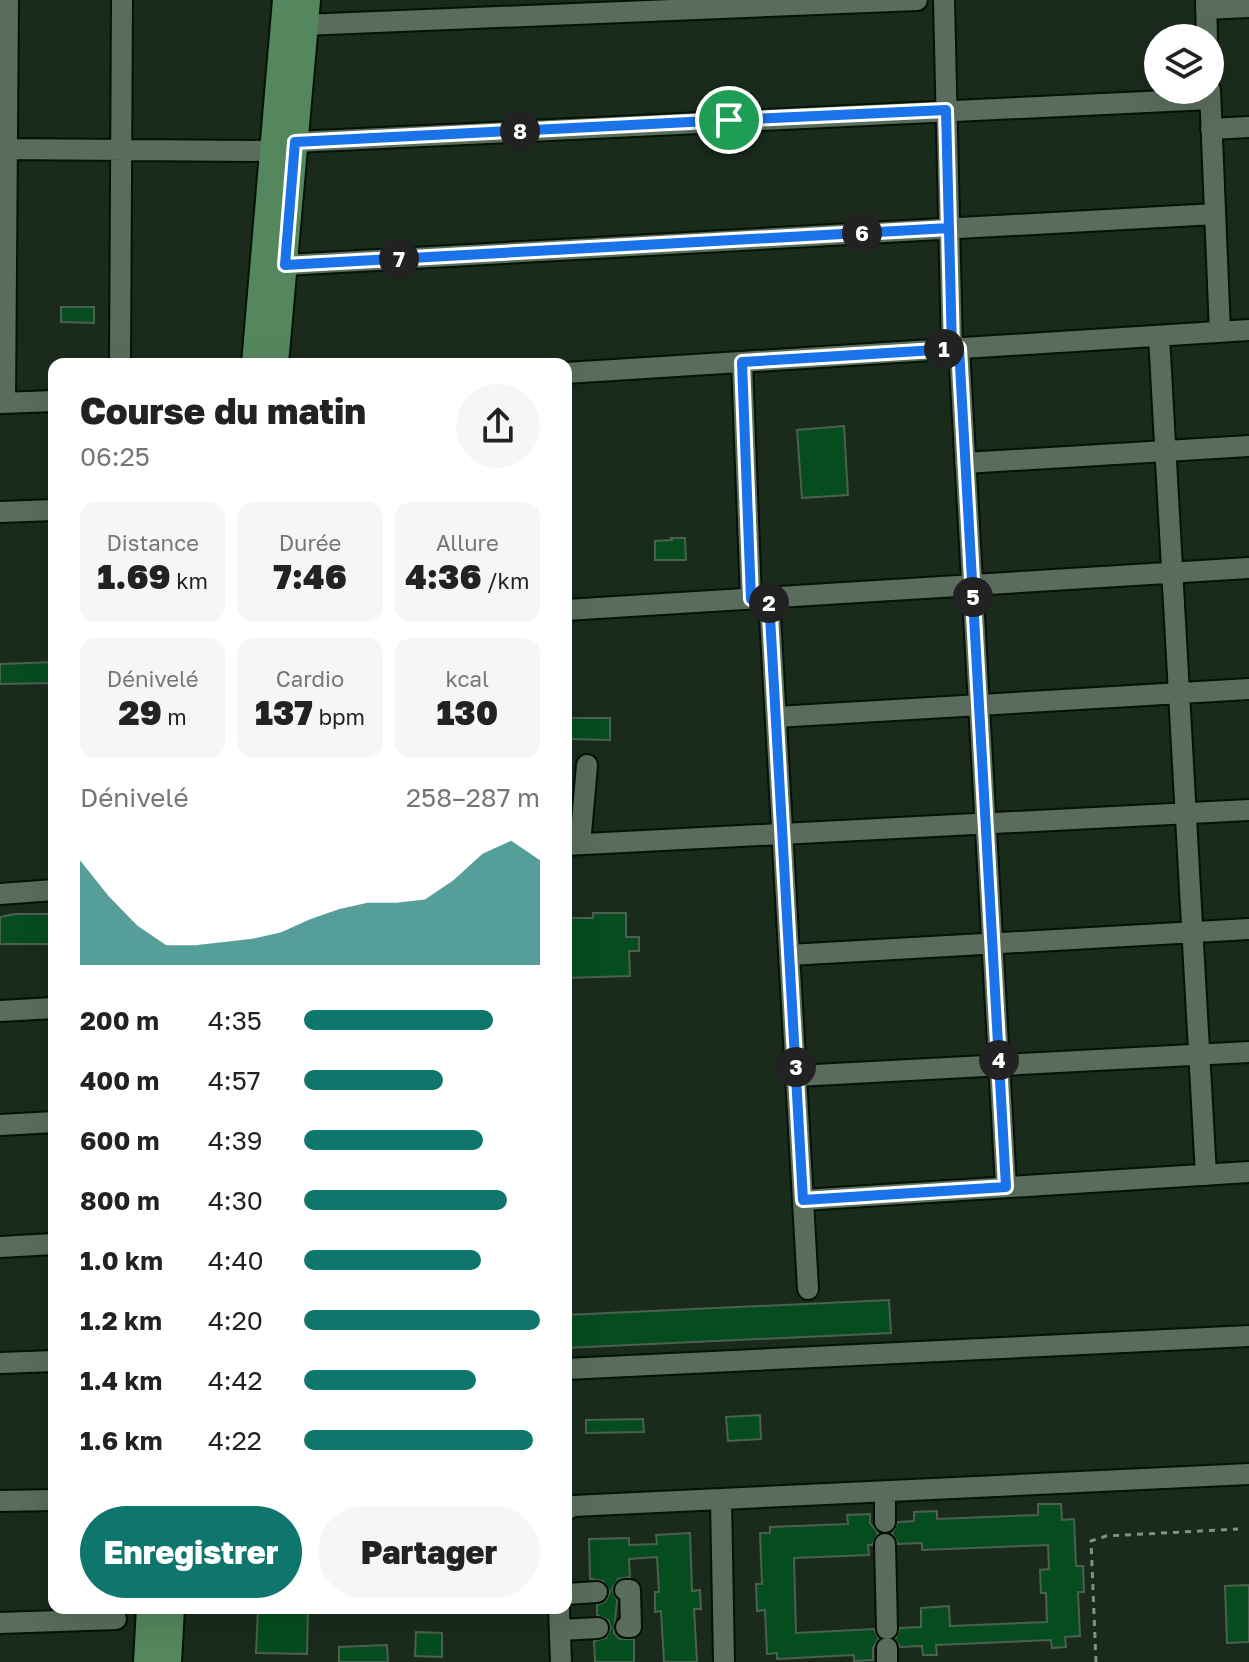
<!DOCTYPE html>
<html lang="fr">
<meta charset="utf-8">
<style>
body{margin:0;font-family:"Golos Text",sans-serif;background:#f6f6f6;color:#222;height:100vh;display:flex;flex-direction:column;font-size:30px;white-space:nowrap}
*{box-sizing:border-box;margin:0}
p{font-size:26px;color:#767676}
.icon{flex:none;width:44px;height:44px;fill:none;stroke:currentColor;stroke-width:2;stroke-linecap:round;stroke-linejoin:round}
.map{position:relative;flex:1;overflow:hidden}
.sheet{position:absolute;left:48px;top:358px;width:524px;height:1256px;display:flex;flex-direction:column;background:#fff;border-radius:16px;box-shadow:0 8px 32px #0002}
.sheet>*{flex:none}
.fabs{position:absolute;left:1144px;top:24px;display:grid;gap:16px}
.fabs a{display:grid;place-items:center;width:80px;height:80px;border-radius:50%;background:#fff;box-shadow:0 8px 32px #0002;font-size:40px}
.pin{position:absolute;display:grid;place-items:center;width:68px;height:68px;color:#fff;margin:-34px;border:4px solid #fff;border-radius:50%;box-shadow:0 2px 8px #0007}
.km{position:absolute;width:40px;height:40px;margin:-20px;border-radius:50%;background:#222;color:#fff;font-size:22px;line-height:40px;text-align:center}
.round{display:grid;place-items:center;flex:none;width:84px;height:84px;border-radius:42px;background:#f6f6f6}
.headline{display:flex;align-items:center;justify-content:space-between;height:136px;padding:0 32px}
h1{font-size:36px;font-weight:800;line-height:60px}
.figures{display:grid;grid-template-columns:repeat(3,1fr);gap:12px;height:136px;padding:8px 32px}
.figures div{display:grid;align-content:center;border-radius:16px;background:#f6f6f6;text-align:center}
.figures b{font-size:34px;font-weight:800}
.figures small{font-size:22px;font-weight:400}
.figures p{font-size:22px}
.chart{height:224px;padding:16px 32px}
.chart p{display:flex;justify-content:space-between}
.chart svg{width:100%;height:144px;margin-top:8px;fill:#0f766e;opacity:.7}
.primary-button{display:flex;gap:16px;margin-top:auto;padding:16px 32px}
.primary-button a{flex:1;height:92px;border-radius:48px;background:#0f766e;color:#fff;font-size:32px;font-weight:800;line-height:92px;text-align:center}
.primary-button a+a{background:#f6f6f6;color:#222}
ul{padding:0 32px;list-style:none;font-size:26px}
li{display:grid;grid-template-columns:128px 96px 1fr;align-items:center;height:60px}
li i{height:20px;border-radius:10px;background:#0f766e}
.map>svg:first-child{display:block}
</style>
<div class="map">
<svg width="1249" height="1662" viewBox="0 0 1249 1662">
<rect width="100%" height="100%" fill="#1a2b1c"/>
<path fill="#054d1e" stroke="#4d6050" stroke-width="2" d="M61,307H94V323L61,322Z
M844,426L848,495L802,498L797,430Z
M671,538H685L686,560H655V541L672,540Z
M54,662V683L0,684V664Z
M566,718H610V740L566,739Z
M593,913H626V937H639V951H629L630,976L566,978V918H593Z
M15,914H54V944H0V917Z
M889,1300L891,1333L566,1348V1315Z
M760,1415L761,1439L728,1441L726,1417Z
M643,1419L644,1432L586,1433V1420Z
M1038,1504H1061L1062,1520L1074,1519L1076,1566H1083L1084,1592H1078L1080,1636L1065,1637L1066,1647L1052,1648L1051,1640L936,1645L937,1655H923L922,1646L900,1647L895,1639L900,1628L921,1627V1608L949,1606L950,1626L1047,1622L1046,1593H1041L1040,1570L1049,1569L1048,1545L922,1550V1543L898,1544L892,1533L898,1522L914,1521V1512L937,1511V1519L1038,1515Z
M870,1514V1523L878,1533L872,1545H868L869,1555L794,1558L796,1633L874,1629L879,1638L873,1648V1660L854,1661V1655L777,1659V1653L767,1654L765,1610L757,1611L756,1584H762L760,1533H770V1527L848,1524L847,1515Z
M690,1533L692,1591L700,1590L701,1609H694L697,1662H664L661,1611L655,1612V1592H659L657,1557L629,1559L630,1577L618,1579L612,1589L617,1600L614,1633L620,1639H634V1662H595L594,1641L606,1638L611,1628L608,1620L597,1615V1605L605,1602L610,1592L603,1581L590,1579L589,1539L629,1538V1545L657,1544L656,1535Z
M1249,1585V1642L1227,1643L1225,1586Z
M258,1608H308L307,1654L256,1653Z
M416,1632L442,1633V1657L415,1656Z
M387,1645L388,1662H339V1647Z"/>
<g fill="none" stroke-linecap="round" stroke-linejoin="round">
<defs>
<path id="minor" d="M944,0L952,349
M1206,0L1207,38
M1206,9L1249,7
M303,25L917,0
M1210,90L1220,332
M1211,129L1249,127
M295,142L1210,99
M0,149L273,151
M285,265L1215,214
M1159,336L1206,1175
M959,348L1006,1187
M742,362L751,599
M120,364L122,0
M566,373L1249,330
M0,403L54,401
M5,403L8,0
M965,463L1249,446
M0,512L54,510
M769,598L808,1289
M566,610L1249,568
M776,717L1249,689
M580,844L587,765
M566,845L1249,810
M0,894L54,890
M789,955L1249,929
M0,1011L54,1008
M796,1076L1249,1052
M0,1125L54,1122
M803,1200L1249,1172
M0,1247L54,1244
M0,1363L54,1361
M566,1369L1249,1336
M885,1491V1522
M0,1501L54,1500
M566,1510L573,1506L721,1499
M885,1544L887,1629
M625,1590H630L631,1627H626
M566,1594L597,1592
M559,1608L561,1662
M0,1623L116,1619
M560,1630L598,1628
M724,1662L721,1499L1249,1474
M887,1662V1648"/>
<path id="major" d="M255,364L286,0
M275,364L307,0
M147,1662L150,1608
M168,1662L171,1608"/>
</defs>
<use href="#minor" stroke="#041306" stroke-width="24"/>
<use href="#major" stroke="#041306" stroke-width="30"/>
<path stroke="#839185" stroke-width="3" stroke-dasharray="6 6" stroke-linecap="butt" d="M1096,1662L1091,1541L1106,1536L1238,1529"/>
<use href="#minor" stroke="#5a6d5c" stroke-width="20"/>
<use href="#major" stroke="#54875d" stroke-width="26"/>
</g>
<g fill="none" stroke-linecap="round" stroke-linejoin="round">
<defs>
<path id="route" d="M729,120L946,110L952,349L742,362L751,599L769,598L803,1200L1006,1187L959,348L952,349L949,228L285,265L295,142L729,120"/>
</defs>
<use href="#route" stroke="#fff" stroke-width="16"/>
<use href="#route" stroke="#1a73e8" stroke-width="10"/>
</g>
</svg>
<div class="fabs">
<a><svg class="icon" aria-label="layers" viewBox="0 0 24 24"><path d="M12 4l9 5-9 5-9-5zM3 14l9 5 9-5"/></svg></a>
</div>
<div class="pin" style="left:729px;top:120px;background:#1e9e55"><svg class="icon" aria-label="arrive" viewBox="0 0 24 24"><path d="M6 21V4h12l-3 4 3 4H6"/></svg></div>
<b class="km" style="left:944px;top:349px">1</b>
<b class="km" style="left:769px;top:603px">2</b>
<b class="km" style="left:796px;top:1067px">3</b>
<b class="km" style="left:999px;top:1060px">4</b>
<b class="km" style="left:973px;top:597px">5</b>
<b class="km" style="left:862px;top:233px">6</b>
<b class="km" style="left:399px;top:259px">7</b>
<b class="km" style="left:520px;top:131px">8</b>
<section class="sheet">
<div class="headline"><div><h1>Course du matin</h1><p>06:25</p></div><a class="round"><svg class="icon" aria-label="share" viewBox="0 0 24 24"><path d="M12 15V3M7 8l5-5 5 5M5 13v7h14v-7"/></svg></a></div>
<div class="figures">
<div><p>Distance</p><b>1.69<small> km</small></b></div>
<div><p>Durée</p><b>7:46</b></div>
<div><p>Allure</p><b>4:36<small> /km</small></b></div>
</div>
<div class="figures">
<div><p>Dénivelé</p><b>29<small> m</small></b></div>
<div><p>Cardio</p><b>137<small> bpm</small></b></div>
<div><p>kcal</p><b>130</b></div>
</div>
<div class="chart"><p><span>Dénivelé</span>258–287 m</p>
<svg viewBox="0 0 160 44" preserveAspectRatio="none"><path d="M0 44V12L10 23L20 32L30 38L40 38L50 37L60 36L70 34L80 30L90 27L100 25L110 25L120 24L130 18L140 10L150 6L160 12V44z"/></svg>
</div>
<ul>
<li><b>200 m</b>4:35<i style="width:80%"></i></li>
<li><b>400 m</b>4:57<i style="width:59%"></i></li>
<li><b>600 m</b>4:39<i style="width:76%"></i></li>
<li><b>800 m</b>4:30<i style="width:86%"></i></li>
<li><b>1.0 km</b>4:40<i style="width:75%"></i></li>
<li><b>1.2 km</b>4:20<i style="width:100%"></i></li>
<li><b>1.4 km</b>4:42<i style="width:73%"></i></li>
<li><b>1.6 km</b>4:22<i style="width:97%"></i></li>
</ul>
<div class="primary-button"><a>Enregistrer</a><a>Partager</a></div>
</section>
</div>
